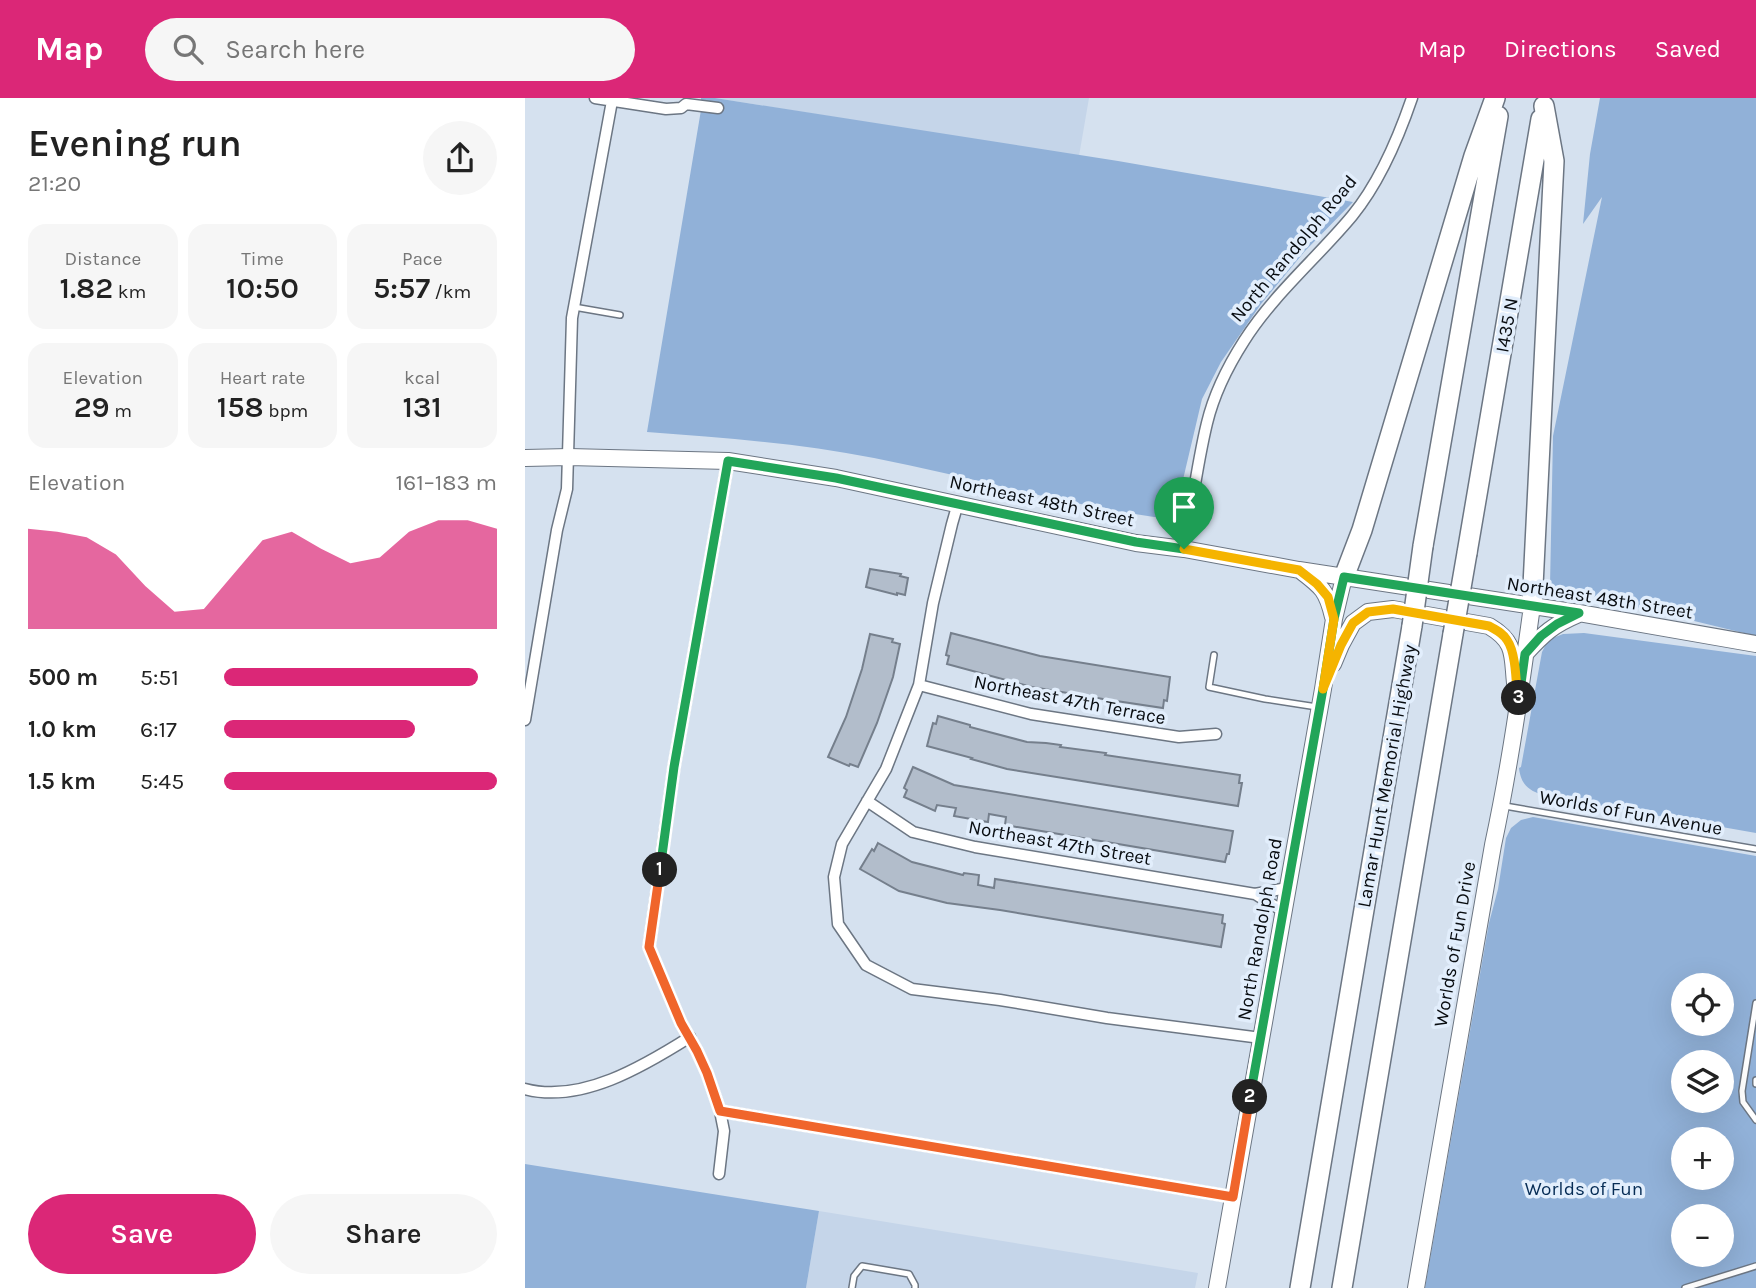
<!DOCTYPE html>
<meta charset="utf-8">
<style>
body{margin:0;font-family:Karla,sans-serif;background:#f6f6f6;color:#222;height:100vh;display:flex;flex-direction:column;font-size:26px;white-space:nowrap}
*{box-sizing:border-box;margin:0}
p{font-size:23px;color:#767676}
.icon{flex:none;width:38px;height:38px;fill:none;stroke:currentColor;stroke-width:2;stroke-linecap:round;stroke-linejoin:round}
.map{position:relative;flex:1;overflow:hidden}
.panel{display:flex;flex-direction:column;background:#fff;width:525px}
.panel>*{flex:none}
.fabs{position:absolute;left:1146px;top:875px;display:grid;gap:14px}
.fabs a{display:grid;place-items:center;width:63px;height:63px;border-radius:50%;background:#fff;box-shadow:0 7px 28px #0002;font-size:35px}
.pin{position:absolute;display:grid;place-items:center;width:60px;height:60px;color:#fff;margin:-72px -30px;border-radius:50% 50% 50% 0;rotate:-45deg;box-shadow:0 0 7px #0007}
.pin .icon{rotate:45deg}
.km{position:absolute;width:35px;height:35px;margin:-18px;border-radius:50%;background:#222;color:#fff;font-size:19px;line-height:35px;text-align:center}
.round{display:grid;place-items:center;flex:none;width:74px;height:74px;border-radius:37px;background:#f6f6f6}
.head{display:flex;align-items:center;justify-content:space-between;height:119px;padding:0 28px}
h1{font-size:38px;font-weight:600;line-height:52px}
.stats{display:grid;grid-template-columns:repeat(3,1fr);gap:10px;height:119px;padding:7px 28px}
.stats div{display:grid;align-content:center;border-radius:18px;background:#f6f6f6;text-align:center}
.stats b{font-size:30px;font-weight:600}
.stats small{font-size:19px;font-weight:400}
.stats p{font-size:19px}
.chart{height:196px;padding:14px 28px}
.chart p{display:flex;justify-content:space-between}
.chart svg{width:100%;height:126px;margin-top:7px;fill:#db2777;opacity:.7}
.action{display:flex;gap:14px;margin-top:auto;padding:14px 28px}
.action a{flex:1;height:80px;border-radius:42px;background:#db2777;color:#fff;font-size:28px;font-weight:600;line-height:80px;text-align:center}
.action a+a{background:#f6f6f6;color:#222}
ul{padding:0 28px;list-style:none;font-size:23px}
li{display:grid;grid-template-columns:112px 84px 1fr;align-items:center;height:52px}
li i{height:18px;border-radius:9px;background:#db2777}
header{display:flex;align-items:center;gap:42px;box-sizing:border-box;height:98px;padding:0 35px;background:#db2777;color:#fff}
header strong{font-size:33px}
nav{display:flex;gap:38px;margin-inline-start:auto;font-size:24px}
.search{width:490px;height:63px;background:#f6f6f6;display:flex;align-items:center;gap:18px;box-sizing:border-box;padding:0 24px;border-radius:38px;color:#767676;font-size:26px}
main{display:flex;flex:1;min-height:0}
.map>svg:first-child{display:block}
</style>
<header>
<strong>Map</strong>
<div class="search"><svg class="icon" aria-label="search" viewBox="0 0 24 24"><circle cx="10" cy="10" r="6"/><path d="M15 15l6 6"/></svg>Search here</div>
<nav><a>Map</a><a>Directions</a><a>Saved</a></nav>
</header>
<main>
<section class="panel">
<div class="head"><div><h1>Evening run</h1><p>21:20</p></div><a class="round"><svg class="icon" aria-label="share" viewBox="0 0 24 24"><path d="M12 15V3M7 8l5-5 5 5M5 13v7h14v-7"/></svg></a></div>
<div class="stats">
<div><p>Distance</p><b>1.82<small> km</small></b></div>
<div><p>Time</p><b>10:50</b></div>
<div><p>Pace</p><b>5:57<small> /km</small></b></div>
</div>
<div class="stats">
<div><p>Elevation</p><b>29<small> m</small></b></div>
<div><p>Heart rate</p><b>158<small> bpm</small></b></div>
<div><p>kcal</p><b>131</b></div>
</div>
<div class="chart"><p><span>Elevation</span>161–183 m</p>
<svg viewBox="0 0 160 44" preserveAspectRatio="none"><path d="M0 44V9L10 10L20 12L30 18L40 29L50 38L60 37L70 25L80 13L90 10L100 16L110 21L120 19L130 10L140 6L150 6L160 9V44z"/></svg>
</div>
<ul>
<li><b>500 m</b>5:51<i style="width:93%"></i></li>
<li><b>1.0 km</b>6:17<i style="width:70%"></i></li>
<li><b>1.5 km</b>5:45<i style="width:100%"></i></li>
</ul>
<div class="action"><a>Save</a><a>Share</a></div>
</section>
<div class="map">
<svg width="1231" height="1190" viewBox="0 0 1231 1190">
<rect width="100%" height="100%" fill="#d5e1ef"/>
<path fill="#c5d5e9" d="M190,0H564L554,58Z
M294,1113L673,1175L670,1190H281Z"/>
<path fill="#91b1d8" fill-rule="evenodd" d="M176,0H190L593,63L828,104L780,153L736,206L696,264L677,301L652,407L645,421C545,409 448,379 349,360C274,345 198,340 122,334L176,12Z
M1075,0H1231V538L1025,488L1028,338L1077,99L1058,126L1065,56Z
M1059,535L1231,558V735L1021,698C1005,693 996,688 994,670L996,669L1017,554L1023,542L1038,536Z
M1008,719L1231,758V1190H900L964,825L973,791L981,740L986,730L996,722ZM1158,887H1197V926H1158ZM1158,964H1197V1003H1158ZM1158,1041H1197V1080H1158ZM1158,1118H1197V1157H1158Z
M0,1066L294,1113L281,1190H0Z"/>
<path fill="#b2bdcb" stroke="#757f8c" stroke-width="2" d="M345,471L376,476L375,478L383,480L380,497L372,495V497L341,489Z
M426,535L515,558L645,579L642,603L639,602L638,610L578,601L507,589L422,566L424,558L421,557Z
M345,536L368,541L367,544L375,546L368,579L352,625L333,669L325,666L324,668L303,659L321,619L337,571Z
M413,618L445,627V629L502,644L521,645L536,647L535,649L581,655L580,657L715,677L714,685H717L713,708L482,671L446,661L447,660L402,648L408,625L411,626Z
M388,669L429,687L708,733L704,756H702L700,764L480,727L481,719L464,716L463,724L429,718L431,710L412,707L410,713L379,699L382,692L379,690Z
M353,745L387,764L438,777L439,775L454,777L453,787L469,790L470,781L698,817L697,825L700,826L696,849L475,812L422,805L374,793L335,771L347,751L349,753Z"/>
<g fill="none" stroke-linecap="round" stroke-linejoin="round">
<defs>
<path id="lane" d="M49,209L95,217
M689,557L684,589L740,601L792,609
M980,708L1231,751
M1231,905L1217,993L1218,1004L1231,1022
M1231,982V986
M327,1190L329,1178L337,1168L384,1176L390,1187V1190
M1160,1190L1231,1168"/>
<path id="street" d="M70,0L141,11L156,10L161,6L193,10
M433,405L427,426L408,505L394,587L361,671L317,746L309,779L313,826L341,867L387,891L475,902L582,920L736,940
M659,451C667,409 672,366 682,325C689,296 703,268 719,243C748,197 792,160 827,118C855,84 873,41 887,0
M394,587L506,616L654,639L691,636
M0,622L32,432L42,391L47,220L87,3
M342,703L388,734L450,749L730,796L762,790
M730,796L758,813
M0,991C56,1006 119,968 165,939
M195,1013L708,1099
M194,1076L199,1033L195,1013L182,975L172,953L156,925L124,849L149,669L203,363"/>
<path id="secondary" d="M0,360L44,359L203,363L311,380L611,445L659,451L774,472L1054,515L1231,546
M776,473C797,489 802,493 808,519
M1000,556C1019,535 1028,527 1054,516
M808,566L816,547L828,525L843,514L868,511L964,528C991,544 987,557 990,585
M692,1190L798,591L809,521L819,479
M891,1190L968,747C985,668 996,588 1007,508"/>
<path id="highway" d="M898,448L973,18
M942,455L1016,21
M819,479L837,432L949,58L970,0
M1007,508L1029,63L1019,8
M775,1190L887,528
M817,1190L928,536"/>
</defs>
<use href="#lane" stroke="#6c7683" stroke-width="8"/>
<use href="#street" stroke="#6c7683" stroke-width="13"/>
<use href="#secondary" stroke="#6c7683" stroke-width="18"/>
<use href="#highway" stroke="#6c7683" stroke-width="22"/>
<use href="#lane" stroke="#fff" stroke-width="5"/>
<use href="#street" stroke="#fff" stroke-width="10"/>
<use href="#secondary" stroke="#fff" stroke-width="16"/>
<use href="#highway" stroke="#fff" stroke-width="19"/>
<defs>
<path id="highway-bridge" d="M887,528L898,448
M928,536L942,455"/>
</defs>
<use href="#highway-bridge" stroke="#6c7683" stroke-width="22" stroke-linecap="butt"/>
<use href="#highway-bridge" stroke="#fff" stroke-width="19"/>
</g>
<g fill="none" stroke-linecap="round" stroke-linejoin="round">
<defs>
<path id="split-1" d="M135,772L149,669L203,363L311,380L611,444L659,451"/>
<path id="split-2" d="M135,772L124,849L156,925L172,953L182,975L195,1013L708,1099L725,999"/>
<path id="split-3" d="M725,999L798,591L809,521L819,479L1054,515L1032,526L1016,538L1000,556L994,600"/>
<path id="split-4" d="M659,451L774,472L792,486L803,499L809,521L798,591L816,547L828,525L843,514L868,511L964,528C971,532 978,535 982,542C992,556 991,590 993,608L994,600"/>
</defs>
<use href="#split-1" stroke="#fff" stroke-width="14"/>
<use href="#split-2" stroke="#fff" stroke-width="14"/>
<use href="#split-3" stroke="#fff" stroke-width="14"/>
<use href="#split-4" stroke="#fff" stroke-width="14"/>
<use href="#split-1" stroke="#22a559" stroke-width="9"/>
<use href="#split-2" stroke="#f0652b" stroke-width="9"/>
<use href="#split-3" stroke="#22a559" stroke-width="9"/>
<use href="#split-4" stroke="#f5b400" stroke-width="9"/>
</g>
<g text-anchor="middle" stroke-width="7" stroke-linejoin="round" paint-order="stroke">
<g font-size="19" fill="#080c10" stroke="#e2eefc">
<text transform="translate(768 150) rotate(-50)" y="7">North Randolph Road</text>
<text transform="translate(981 227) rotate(-80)" y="7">I435 N</text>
<text transform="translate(517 402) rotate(12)" y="7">Northeast 48th Street</text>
<text transform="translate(1075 499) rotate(9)" y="7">Northeast 48th Street</text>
<text transform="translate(545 601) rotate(11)" y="7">Northeast 47th Terrace</text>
<text transform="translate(861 678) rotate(-80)" y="7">Lamar Hunt Memorial Highway</text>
<text transform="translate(1106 714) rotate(10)" y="7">Worlds of Fun Avenue</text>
<text transform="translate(535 744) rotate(10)" y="7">Northeast 47th Street</text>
<text transform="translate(734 831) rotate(-80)" y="7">North Randolph Road</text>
<text transform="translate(929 846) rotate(-80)" y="7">Worlds of Fun Drive</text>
</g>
<g font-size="19" fill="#062c55" stroke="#e2eefc">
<text x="1059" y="1097">Worlds of Fun</text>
</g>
</g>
</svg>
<div class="fabs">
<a><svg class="icon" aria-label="locate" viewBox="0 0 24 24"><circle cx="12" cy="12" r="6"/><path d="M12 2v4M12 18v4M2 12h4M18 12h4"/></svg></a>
<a><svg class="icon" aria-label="layers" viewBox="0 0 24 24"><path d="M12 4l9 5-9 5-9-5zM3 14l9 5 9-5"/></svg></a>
<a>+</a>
<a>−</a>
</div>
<div class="pin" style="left:659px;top:451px;background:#1e9e55"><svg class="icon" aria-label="arrive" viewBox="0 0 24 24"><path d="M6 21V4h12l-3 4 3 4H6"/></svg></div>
<b class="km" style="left:135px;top:772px">1</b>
<b class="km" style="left:725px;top:999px">2</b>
<b class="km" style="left:994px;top:600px">3</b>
</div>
</main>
